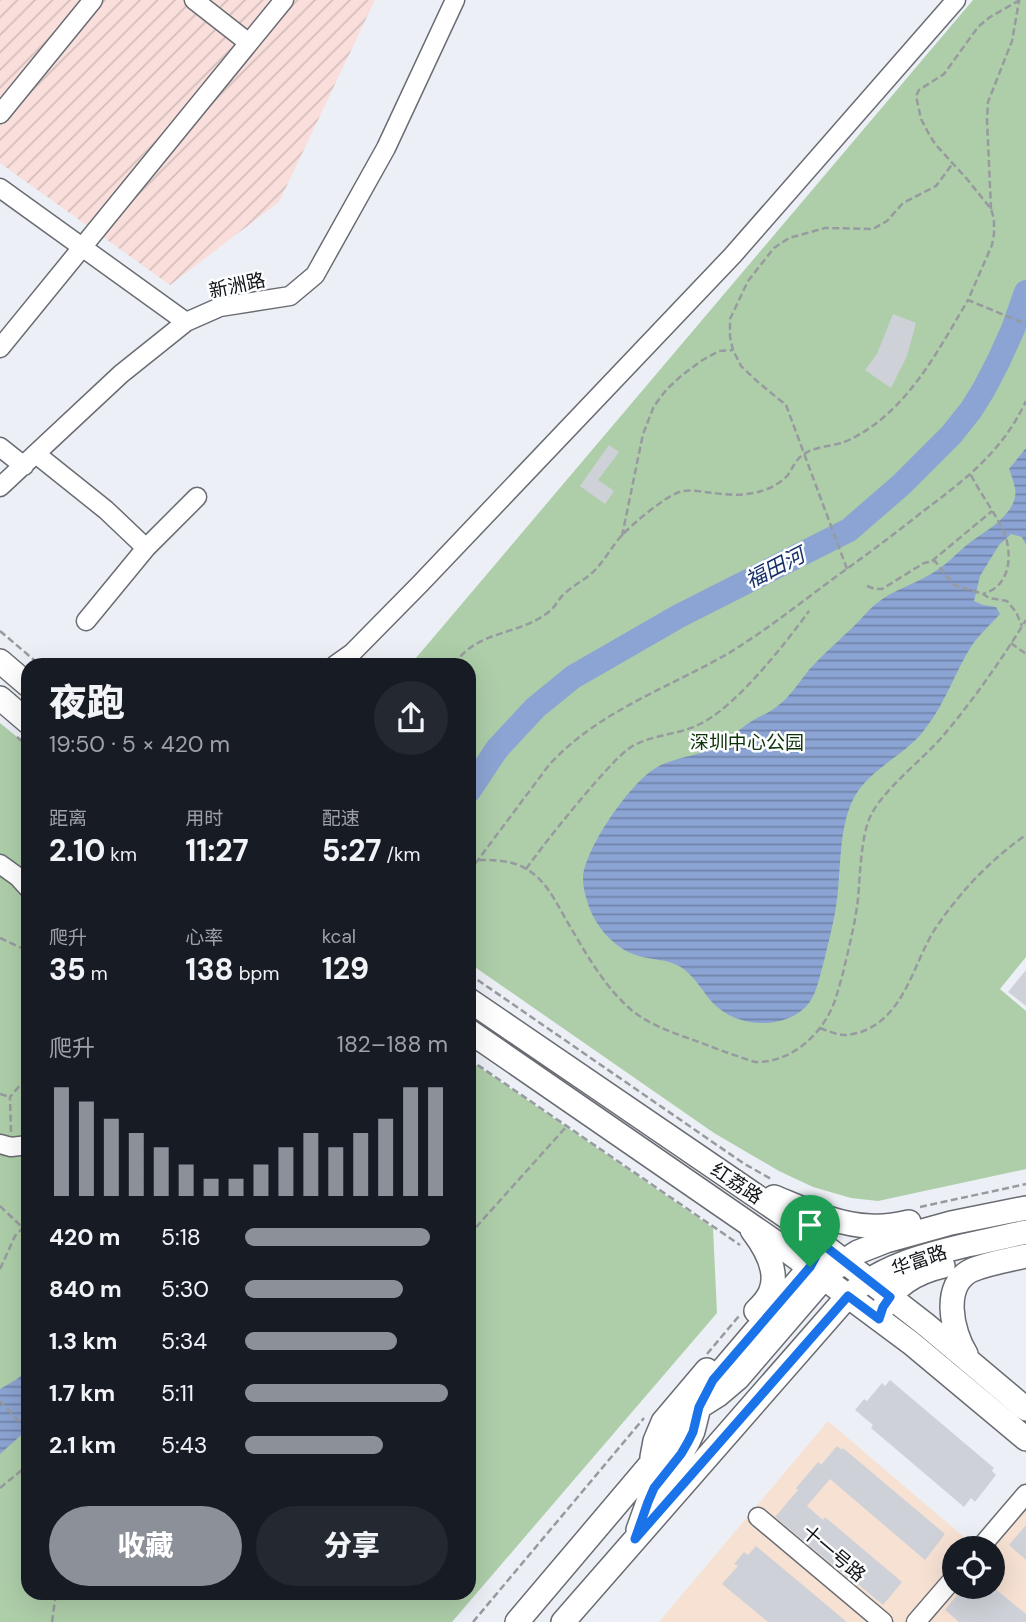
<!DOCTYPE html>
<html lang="zh">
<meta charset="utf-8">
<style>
body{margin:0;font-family:"DM Sans","Noto Sans SC",sans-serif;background:#242831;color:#f1f3f6;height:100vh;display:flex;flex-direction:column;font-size:26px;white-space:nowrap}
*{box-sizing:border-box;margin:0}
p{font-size:23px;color:#9ea1a6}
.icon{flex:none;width:38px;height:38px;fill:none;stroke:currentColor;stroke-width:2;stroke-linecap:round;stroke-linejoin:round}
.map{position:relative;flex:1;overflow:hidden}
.details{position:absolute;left:21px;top:658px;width:455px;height:942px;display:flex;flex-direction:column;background:#171b24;border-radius:21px;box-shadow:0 7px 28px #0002}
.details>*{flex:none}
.buttons{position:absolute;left:942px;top:1536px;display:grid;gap:14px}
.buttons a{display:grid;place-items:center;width:63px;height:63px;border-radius:50%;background:#171b24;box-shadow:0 7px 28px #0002;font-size:35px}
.pin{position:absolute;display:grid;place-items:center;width:60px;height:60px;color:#fff;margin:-72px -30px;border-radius:50% 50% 50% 0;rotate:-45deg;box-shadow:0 0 7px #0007}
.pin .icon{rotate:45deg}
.round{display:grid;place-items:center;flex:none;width:74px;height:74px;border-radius:37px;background:#242831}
.summary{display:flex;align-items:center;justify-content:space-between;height:119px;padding:0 28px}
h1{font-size:38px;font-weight:800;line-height:52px}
.stats{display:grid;grid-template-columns:repeat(3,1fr);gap:10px;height:119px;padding:7px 28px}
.stats div{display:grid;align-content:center}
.stats b{font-size:30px;font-weight:800}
.stats small{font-size:19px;font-weight:400}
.stats p{font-size:19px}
.chart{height:196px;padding:14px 28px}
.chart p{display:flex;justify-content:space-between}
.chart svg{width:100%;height:126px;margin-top:7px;stroke:#8c9099;stroke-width:6}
.button{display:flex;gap:14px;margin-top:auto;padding:14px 28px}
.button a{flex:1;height:80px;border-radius:42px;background:#8c9099;color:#fff;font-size:28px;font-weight:800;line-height:80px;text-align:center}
.button a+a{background:#242831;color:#f1f3f6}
ul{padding:0 28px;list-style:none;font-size:23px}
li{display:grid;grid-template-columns:112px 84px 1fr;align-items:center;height:52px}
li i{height:18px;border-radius:9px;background:#8c9099}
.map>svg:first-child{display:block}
</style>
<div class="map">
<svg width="1026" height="1622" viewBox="0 0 1026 1622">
<defs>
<pattern id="industrial-furrows" width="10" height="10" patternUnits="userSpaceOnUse" patternTransform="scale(1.75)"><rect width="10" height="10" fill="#f9dedb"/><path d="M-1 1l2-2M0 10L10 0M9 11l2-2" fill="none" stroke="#d4bebb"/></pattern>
<pattern id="water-rules" width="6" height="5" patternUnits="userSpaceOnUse" patternTransform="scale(1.75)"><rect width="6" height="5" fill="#8ca4d3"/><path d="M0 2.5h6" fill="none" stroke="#7184aa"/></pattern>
</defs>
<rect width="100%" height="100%" fill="#ecf0f6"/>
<path fill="#f6e1d3" d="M828,1421L978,1549H954V1587H992V1549H988L1026,1504V1622H659Z"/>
<path fill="url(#industrial-furrows)" d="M0,0H375L279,202L170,285L0,163Z"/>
<path fill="#aecea9" d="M973,0H1026V957L1000,989L1026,1011V1169L878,1201L851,1198L813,1187L779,1171L714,1133L469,963V665H410Z
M0,723L28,746V1592H469V1060L713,1228L717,1313L452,1622H0Z"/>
<path fill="url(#water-rules)" d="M1026,448V545L1022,537L1011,534L999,545L980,576L974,601L983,605L996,607L1000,614C991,624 980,634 972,645C955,672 945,704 925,729C907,754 871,768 855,796C840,822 841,860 838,890C836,915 829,940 823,965C819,978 817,992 809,1003C799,1016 783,1022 767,1023C745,1024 726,1017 711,1001C701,989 693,974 679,966C666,959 652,960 639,956C613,949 592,923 586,897C584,892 583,883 583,877C586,847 629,785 654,769C669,759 690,757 706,751C724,744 736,731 752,721C760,716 769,713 776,707C789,698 798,684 808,671C823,654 841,639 857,623C864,616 869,609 877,603C893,590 913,585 931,574C945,566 956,554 968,544C981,534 996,526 1006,514C1020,497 1016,488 1009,469Z
M28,1370V1429L0,1454V1389L17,1379Z"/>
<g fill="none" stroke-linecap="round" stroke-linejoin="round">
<path stroke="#8ca4d3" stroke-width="24" d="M469,791L497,749L535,708L573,677L679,616L849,530L902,484L951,435L971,410L984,389L999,360L1013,329L1026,292"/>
</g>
<path fill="#ced2d8" d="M893,314L916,323L907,356L891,388L865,370L877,354Z
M609,445L619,452L598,480L614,491L605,504L580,486Z
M1026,970V1006L1008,992Z
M890,1380L994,1468L992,1471L996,1475L975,1502L971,1498L964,1507L871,1428L873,1425L855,1410L864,1399L867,1401L882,1383L885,1386Z
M837,1446L842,1450L843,1448L945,1534L925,1560L830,1479L807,1506L823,1520L825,1517L902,1582L883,1605L853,1580L852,1581L775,1517L798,1490L796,1488L818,1462L821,1465Z
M1026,1525V1560L1009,1545Z
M756,1546L847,1622H768L722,1584L738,1566L734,1564L744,1552L748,1555Z
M964,1587H993L1026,1614V1622H959L945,1610Z"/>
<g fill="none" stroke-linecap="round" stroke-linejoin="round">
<defs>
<path id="minor" d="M194,0L249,43
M0,114L93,0
M0,188L186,322
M0,348L284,0
M0,447L24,466
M36,454L106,510L146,548
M0,487L121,374L186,322L220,307L290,296L315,275L386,148L455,0
M86,621L146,548L197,497
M335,665L352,653L420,584L733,255L956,0
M0,864L18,877L28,888
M0,1144L11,1147L28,1145
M758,1517L883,1622
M979,1549L1026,1494
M916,1622L954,1578"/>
<path id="major" d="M0,661L28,685
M0,698L28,722
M469,1000L787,1217L925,1324L1026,1409
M469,1031L778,1244L911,1343L1026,1439
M774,1197C804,1209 837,1225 870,1226C884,1227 896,1225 909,1222
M752,1230C765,1247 780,1271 770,1293C767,1300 761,1306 756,1311
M882,1310C894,1284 917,1272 943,1266
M966,1354C952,1332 941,1284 972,1270C989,1263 1009,1260 1026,1256
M652,1457L655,1441L663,1422L707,1370
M638,1530L648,1502L655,1488L681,1454L688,1442L693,1431L699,1407L714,1380L810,1267L817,1254
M517,1622L699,1407L718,1395L738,1378L824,1278L844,1261L858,1252L886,1241L951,1223L1026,1208
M563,1622L848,1296C881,1266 925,1255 967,1245C987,1241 1006,1236 1026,1232"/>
</defs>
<use href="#minor" stroke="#696c72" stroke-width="21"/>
<use href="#major" stroke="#696c72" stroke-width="26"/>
<path stroke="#979a9f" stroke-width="2.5" stroke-dasharray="7 3.5" stroke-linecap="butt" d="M1020,0L990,17L978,27L944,74L919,90L916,96L921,119L930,136L936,145L967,179L991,209L994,219V234L992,245L968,300L1026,324
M991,209L987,120L988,102L1012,41L1019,1
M971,475C980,493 993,510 1002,528C1010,543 1012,568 1001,582C997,588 989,592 983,594
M622,536L643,434L654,406L667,389L681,376L701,361L719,351L733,350
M932,561L992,511
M847,569L786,405L759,383L741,366L733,350L730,337V319L748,281L774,248L789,238L825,228L873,229L887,221L903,203L936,186L953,163
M867,586L875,589H882L924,563L935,561L954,585L983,594L989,598L1007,601L1016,612L1022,626
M0,631L40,665
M1011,643L1026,654
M454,665C477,629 520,636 550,611C555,607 558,600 563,595C573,585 587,579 596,569C606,558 613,545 622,535C634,523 662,499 677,493C688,488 702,492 714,493C728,495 747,496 761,491C770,489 782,482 788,475C793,467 796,459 804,454C818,445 835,447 849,440C907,412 937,352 968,300
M17,737L28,746
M479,860C493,860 507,860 521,866C546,878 555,901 568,923C585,952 603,984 627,1006C647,1025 674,1033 699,1042C717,1049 736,1056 755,1062C787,1063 816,1040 830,1012C836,1001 838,989 842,977C848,951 855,925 858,899C860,876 861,834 871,815C884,789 922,760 942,737C972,702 1002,659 1026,620
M526,869C547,840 570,812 593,785C604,773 618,756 631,747C652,734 680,735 702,723C738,704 785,644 809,611
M469,872L549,765C597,712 668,688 729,653C768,629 804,600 841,573C869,553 896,533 922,512C966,479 1002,452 1026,401
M0,938L28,951
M469,974L743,1163L771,1179
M820,1028C828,1031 837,1035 846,1035C851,1035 856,1033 861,1032C907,1015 913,961 937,926C961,891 991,859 1026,835
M469,1059L740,1245
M0,1094L10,1097
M11,1132L10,1097L28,1076
M0,1206L23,1228
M920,1207L1026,1184
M469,1235L566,1127
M0,1269L15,1236L28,1223
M707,1354L739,1316
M0,1401L28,1431
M28,1439V1441
M0,1488L28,1465
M52,1622L56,1592
M473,1622L644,1418"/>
<use href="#minor" stroke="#fff" stroke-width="18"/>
<use href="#major" stroke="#fff" stroke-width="23"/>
</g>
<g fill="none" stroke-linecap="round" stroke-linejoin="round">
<defs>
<path id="route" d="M821,1243L890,1297L883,1307L879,1319L848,1296L635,1539L648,1502L654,1488L681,1454L688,1442L693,1432L699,1407L713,1380L810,1267L816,1256Z"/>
</defs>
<use href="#route" stroke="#fff" stroke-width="14"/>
<use href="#route" stroke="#1a73e8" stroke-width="9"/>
</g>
<g text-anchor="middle" stroke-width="5" stroke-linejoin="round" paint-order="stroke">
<g font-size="19" fill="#121315" stroke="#fcfdfe">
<text transform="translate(237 285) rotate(-12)" y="7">新洲路</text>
<text transform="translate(737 1183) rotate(34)" y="7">红荔路</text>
<text transform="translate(919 1260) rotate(-19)" y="7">华富路</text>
<text transform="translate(834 1553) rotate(40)" y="7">十一号路</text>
</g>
<g font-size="19" fill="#0c3408" stroke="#fcfdfe">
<text x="747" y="749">深圳中心公园</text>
</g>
<g font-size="21" font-style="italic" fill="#152f67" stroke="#fcfdfe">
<text transform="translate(775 568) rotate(-27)" y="7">福田河</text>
</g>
</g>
</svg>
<div class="buttons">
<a><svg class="icon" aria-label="locate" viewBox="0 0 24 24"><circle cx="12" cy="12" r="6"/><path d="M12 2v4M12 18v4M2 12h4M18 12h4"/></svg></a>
</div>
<div class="pin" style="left:810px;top:1267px;background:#1e9e55"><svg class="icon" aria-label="arrive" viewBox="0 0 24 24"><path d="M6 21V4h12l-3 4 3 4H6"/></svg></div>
<section class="details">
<div class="summary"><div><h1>夜跑</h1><p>19:50 · 5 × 420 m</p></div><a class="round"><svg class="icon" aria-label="share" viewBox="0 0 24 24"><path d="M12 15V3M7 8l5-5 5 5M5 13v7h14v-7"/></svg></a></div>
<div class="stats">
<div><p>距离</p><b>2.10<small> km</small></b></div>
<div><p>用时</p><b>11:27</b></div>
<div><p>配速</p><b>5:27<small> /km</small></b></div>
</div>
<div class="stats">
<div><p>爬升</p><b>35<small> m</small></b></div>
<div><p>心率</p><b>138<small> bpm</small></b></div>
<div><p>kcal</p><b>129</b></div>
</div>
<div class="chart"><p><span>爬升</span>182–188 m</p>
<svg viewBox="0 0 160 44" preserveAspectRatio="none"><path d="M5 44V6M15 44V11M25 44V17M35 44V22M45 44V27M55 44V33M65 44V38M75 44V38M85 44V33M95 44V27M105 44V22M115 44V27M125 44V22M135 44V17M145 44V6M155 44V6"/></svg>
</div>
<ul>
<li><b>420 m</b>5:18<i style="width:91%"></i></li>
<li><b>840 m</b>5:30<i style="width:78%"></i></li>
<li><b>1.3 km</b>5:34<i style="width:75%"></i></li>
<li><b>1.7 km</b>5:11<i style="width:100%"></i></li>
<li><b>2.1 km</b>5:43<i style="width:68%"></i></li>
</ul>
<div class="button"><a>收藏</a><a>分享</a></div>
</section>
</div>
